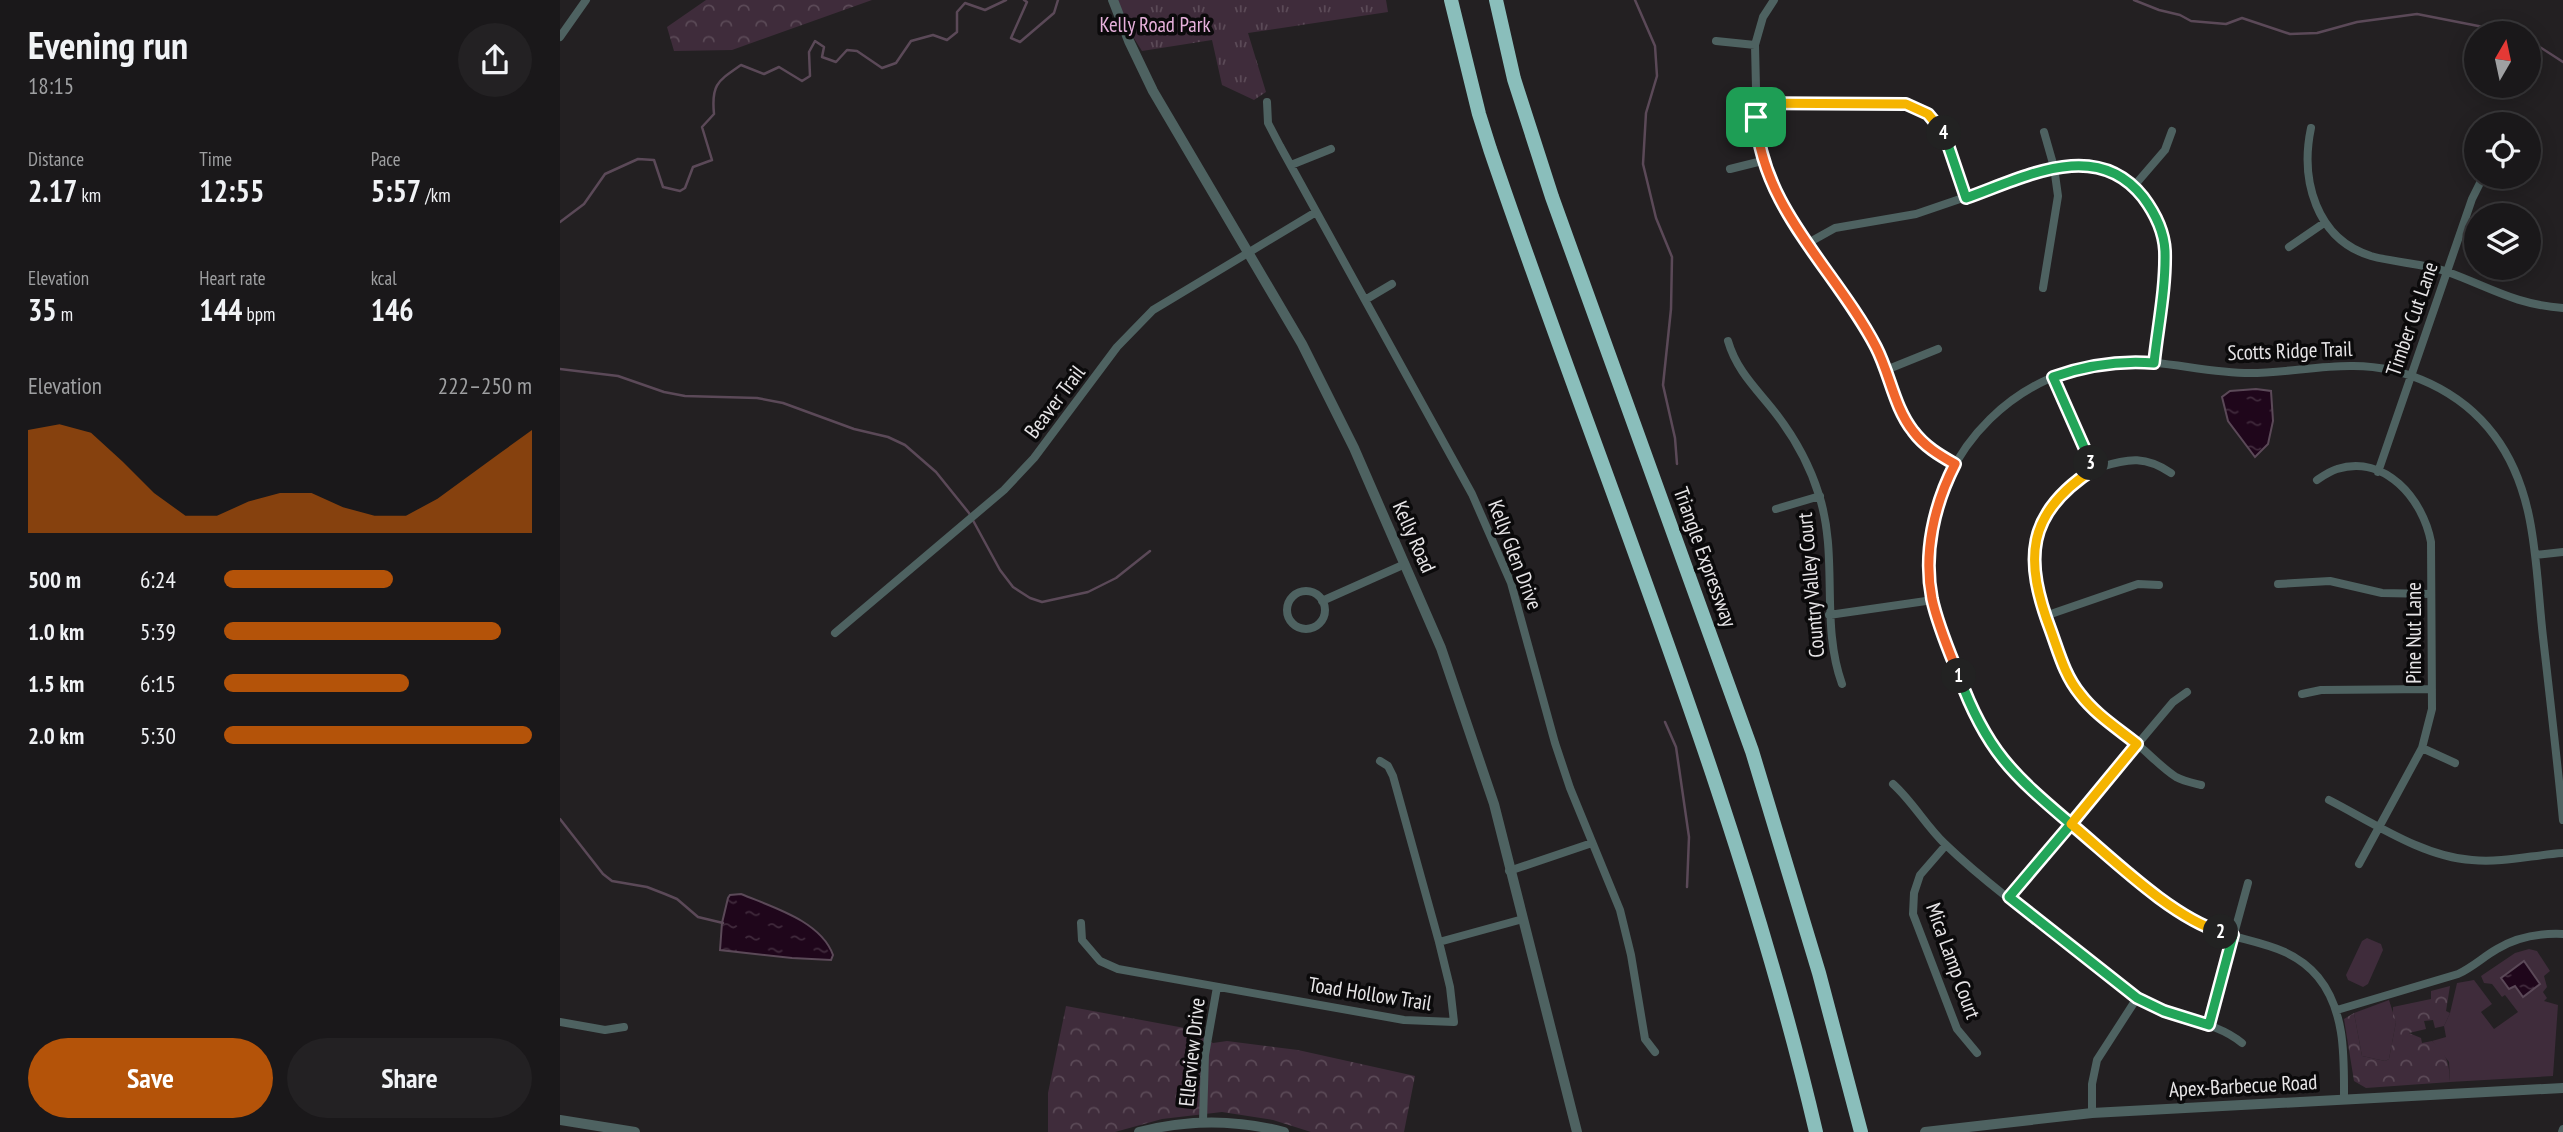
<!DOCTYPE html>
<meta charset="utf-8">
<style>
body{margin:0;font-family:"PT Sans Narrow",sans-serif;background:#232123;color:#f1f3f6;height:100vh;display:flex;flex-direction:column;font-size:26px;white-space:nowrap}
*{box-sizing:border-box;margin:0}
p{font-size:23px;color:#9fa0a2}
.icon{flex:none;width:38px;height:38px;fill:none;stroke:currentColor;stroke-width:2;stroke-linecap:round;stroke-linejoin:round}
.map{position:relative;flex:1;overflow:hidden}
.side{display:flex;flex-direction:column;background:#1a181a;width:560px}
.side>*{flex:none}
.needle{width:46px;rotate:9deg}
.fabs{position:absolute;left:1904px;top:21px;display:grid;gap:14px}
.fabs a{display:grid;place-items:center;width:77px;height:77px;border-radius:50%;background:#1a181a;box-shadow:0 4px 18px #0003,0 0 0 2px #383739;font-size:35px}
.pin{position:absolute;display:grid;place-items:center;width:60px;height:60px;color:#fff;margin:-30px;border-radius:14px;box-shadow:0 4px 10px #0006}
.km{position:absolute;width:35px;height:35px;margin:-18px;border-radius:50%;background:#222;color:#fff;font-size:19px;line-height:35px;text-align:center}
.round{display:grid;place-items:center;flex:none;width:74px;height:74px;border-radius:37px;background:#232123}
.overview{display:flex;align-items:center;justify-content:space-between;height:119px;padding:0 28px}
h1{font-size:38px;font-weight:700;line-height:52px}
.figures{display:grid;grid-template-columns:repeat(3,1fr);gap:10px;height:119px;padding:7px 28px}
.figures div{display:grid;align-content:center}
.figures b{font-size:30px;font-weight:700}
.figures small{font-size:19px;font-weight:400}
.figures p{font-size:19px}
.chart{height:196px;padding:14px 28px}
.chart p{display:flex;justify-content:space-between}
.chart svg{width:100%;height:126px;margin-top:7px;fill:#b45309;opacity:.7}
.cta{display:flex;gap:14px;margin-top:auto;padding:14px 28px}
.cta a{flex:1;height:80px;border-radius:42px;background:#b45309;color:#fff;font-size:28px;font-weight:700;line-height:80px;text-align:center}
.cta a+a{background:#232123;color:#f1f3f6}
ul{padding:0 28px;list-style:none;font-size:23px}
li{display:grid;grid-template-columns:112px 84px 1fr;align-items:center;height:52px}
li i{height:18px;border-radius:9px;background:#b45309}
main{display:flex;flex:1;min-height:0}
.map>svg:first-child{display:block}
</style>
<main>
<section class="side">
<div class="overview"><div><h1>Evening run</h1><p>18:15</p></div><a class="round"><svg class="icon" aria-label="share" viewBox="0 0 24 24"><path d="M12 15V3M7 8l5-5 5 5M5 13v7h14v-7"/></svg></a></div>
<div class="figures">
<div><p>Distance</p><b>2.17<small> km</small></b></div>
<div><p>Time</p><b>12:55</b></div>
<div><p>Pace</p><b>5:57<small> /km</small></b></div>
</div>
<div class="figures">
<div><p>Elevation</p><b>35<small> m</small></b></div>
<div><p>Heart rate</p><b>144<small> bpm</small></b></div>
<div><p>kcal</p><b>146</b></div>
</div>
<div class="chart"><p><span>Elevation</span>222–250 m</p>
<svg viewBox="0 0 160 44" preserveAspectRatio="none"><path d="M0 44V8L10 6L20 9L30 19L40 30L50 38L60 38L70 33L80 30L90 30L100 35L110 38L120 38L130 32L140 24L150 16L160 8V44z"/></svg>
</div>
<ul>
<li><b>500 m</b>6:24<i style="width:55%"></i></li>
<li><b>1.0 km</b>5:39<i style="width:90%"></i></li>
<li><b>1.5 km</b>6:15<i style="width:60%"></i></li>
<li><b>2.0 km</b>5:30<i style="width:100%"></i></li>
</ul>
<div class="cta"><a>Save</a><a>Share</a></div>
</section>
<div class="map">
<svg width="2003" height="1132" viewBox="0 0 2003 1132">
<defs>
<pattern id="forest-crowns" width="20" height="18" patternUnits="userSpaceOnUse" patternTransform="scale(1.75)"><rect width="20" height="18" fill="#3f2c3b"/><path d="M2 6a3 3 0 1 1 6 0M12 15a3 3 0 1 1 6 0" fill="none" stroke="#5b4a57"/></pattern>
<pattern id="park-tufts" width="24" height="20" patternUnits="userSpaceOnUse" patternTransform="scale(1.75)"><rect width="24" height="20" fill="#3f2c3b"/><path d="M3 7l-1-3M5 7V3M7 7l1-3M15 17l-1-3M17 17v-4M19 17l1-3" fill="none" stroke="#5b4a57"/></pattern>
<pattern id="water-ripples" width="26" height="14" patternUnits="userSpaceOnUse" patternTransform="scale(1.75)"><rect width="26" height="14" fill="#1f061b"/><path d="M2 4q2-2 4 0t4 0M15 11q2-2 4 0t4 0" fill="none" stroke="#402a3c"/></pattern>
</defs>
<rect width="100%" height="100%" fill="#232022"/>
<path fill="#3f2c3b" d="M1807,938L1821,944L1823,950L1808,984L1803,987L1788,980L1786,975L1802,941Z
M1969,949L1977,951L1990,971L1984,976L1987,987L1983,992L1987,998L1984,1001L1998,1005L1993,1076L1890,1082L1889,1062L1872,1041L1886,1037L1884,1026L1890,1013L1897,983L1914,980L1932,1004L1921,1012L1934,1029L1958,1012L1945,995L1942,997L1932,984L1924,983L1921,976L1955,953Z
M1829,1000L1836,1022L1829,1059L1825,1061L1802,1056L1794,1013Z"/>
<path fill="url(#forest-crowns)" d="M146,0H312L172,50L114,51L107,27Z
M1890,986L1886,1011L1890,1013L1884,1026L1875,1028L1873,1020L1864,1021L1866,1029L1849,1033L1861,1038L1862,1043L1872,1041C1887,1056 1889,1060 1890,1082L1806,1088L1794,1081L1784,1019L1794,1013L1802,1056L1825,1061L1829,1059L1836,1022L1833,1017V1007L1871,999V991Z
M506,1006L630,1029L653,1043L667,1041L738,1050L855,1076L844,1132H751L713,1120L662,1112L602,1119L555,1132H488V1093Z"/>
<path fill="url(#park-tufts)" d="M550,0H826L828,12L688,33L706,92L694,100L662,85L652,40L582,51Z"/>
<path fill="url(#water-ripples)" stroke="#5b4958" stroke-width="2" d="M1696,389L1711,391L1713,421L1708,444L1695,457L1668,421L1662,397L1670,391Z
M181,894C212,907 261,921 273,955L271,960L232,958L160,950L162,923L168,898L170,895Z
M1964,961L1980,984L1963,997L1955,986L1949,989L1941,978Z"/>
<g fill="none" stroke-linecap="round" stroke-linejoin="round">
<path stroke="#5b4958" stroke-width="2.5" d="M464,0L467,2L451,38L460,42L494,13L498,0
M1075,0L1095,46L1097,76L1086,113L1083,164L1096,218L1112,257L1111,309L1103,385L1115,438L1117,464
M1574,0L1599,10L1620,15L1631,21L1666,24L1682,18L1730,34L1757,33L1797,22L1857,14L1954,33
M1969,40L2003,62
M0,222L24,204L45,174L78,159L94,160L103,187L120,191L125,188L133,167L152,160L142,127L154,114C151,84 158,81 181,65L204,74L219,67L242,81L250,76L249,52L255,41L264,47L262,57L276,62L287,50L297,51L322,68L336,63L351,41L373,35L387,40L397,32V12L405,3L425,10L446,0
M0,369L58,376L104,392L125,396L197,398L223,403L294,429L328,437L345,445L376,472L409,513L440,570L453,587L470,598L482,602L528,592L556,578L590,551
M1105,722L1116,747L1129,837L1127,887
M0,819L43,874L52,881L87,887L105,894L117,899L138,917L163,923"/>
<path stroke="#4e6261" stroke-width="8" d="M1214,0L1203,17L1195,45L1197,132L1202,161L1225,209L1311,339L1352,430L1364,444L1395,464
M0,37L26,0
M1156,41L1195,45
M707,102L708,123L720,146L912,494L951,583L995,743L1010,788L1060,910L1071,955L1085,1039L1095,1052
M1196,103L1337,104L1361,109L1374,119L1384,132L1407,198
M1751,128C1740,180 1756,239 1811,256C1836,263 1861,263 1885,271C1930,287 1953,304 2003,308
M731,165L771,149
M1170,169L1202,161
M1574,186L1605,150L1612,131
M1248,243L1275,228L1356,214L1494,167C1549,161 1601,188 1605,249C1606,262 1603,275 1602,287C1599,312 1597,338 1594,363
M1729,247L1764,223
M1483,288L1498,196L1494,167L1484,132
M805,300L832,284
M1168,341C1177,372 1198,390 1217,415C1236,440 1250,466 1259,495C1279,557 1260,623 1282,684
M1326,370L1378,349
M1493,377L1534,469
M1818,472L1912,199L1922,179
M1611,473C1586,456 1569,458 1541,467C1494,481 1468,535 1475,581C1478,600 1486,619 1493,637C1500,655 1505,673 1517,690C1534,714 1561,731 1584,750C1594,759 1605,770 1616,777C1623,781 1633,783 1641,785
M1757,480C1763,476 1770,471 1777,469C1825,454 1863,499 1871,542L1872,709L1862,748L1799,864
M1216,509L1260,496
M1975,555L2003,552
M1718,584L1770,581L1822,593L1871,594
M727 610a19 19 0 1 1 38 0a19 19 0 1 1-38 0Z
M762,601L845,564
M1269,615L1373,600
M1485,616L1578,584L1599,585
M275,633L444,490L474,458L557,347L593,310L756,212
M1742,694L1761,690L1872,689
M1862,748L1895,763
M1333,784C1353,802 1366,826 1385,844C1431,888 1484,925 1535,963C1549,974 1561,988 1576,998C1608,1020 1652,1018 1682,1043
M1769,800C1812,822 1863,857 1912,860C1942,863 1973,855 2003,853
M1386,845L1360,875L1354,893L1353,914L1397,1029L1417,1053
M949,871L1032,843
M1449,897L1613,702L1627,692
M521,923L522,940L540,961L558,969L844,1020L894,1022L890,987L879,942L833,776L828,766L820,761
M879,942L963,919
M1777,1010L1898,974C1913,967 1923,957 1937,949C1957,937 1980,933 2003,934
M0,1022L45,1030L64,1027
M1649,1025L1688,883
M1784,1100C1784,1059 1786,1011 1758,977C1724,937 1676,945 1635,921C1603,903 1576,877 1547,854C1506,819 1457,786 1428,740C1411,715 1402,685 1391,656C1378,621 1368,588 1370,549C1376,448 1460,366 1562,361C1604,360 1647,373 1690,373C1723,373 1757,366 1790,366C1845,365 1901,391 1934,435C1978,493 1975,568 1983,637C1990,698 1997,759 2003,820
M1532,1113V1084L1537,1060L1577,998
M643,1121L645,1055L657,987
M2002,1132L2003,1129"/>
<path stroke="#4e6261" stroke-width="10" d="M553,0L569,41L593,91L742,344L794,448L881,648L934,804L1017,1132
M0,1120L75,1132
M579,1132C628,1119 675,1119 724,1132
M1365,1132L1532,1113L2003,1088"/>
<path stroke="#8abebb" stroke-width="14" d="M891,0L919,114L930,149C1041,476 1177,795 1256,1132
M936,0L954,79L992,197L1192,751L1259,973L1301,1132"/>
</g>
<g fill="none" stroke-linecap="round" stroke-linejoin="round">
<defs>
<path id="split-1" d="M1196,117C1201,208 1276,270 1316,347C1330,374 1334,407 1353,431C1364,446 1379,455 1395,464C1374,505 1363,553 1372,599C1378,626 1389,651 1399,676"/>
<path id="split-2" d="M1399,676C1426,750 1452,774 1511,824L1449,897L1577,998L1604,1011L1649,1025L1673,935L1661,932"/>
<path id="split-3" d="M1531,463L1534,469C1465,513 1464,560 1491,631C1499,653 1505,676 1520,694C1535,714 1557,728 1577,744L1511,824C1552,858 1611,917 1661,932"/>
<path id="split-4" d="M1384,133L1406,198C1463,178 1536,137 1583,197C1595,213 1604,231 1605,251C1606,288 1598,326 1594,363C1558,360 1527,365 1493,377L1531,463"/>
<path id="split-5" d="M1196,117V103L1346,104L1368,114L1384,133"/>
</defs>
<use href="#split-1" stroke="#fff" stroke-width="14"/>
<use href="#split-2" stroke="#fff" stroke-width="14"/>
<use href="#split-3" stroke="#fff" stroke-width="14"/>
<use href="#split-4" stroke="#fff" stroke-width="14"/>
<use href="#split-5" stroke="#fff" stroke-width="14"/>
<use href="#split-1" stroke="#f0652b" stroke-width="9"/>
<use href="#split-2" stroke="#22a559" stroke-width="9"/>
<use href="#split-3" stroke="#f5b400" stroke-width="9"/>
<use href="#split-4" stroke="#22a559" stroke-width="9"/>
<use href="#split-5" stroke="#f5b400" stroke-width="9"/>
</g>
<g text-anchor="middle" stroke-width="7" stroke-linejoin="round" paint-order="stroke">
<g font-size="21" fill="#e6b0db" stroke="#0b0a0b">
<text x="595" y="32">Kelly Road Park</text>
</g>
<g font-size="21" fill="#e7e5e7" stroke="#0b0a0b">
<text transform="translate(1852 319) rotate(-71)" y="7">Timber Cut Lane</text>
<text transform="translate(1730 351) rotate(-2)" y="7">Scotts Ridge Trail</text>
<text transform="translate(495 402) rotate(-53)" y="7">Beaver Trail</text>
<text transform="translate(854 537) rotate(66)" y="7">Kelly Road</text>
<text transform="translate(955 555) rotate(69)" y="7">Kelly Glen Drive</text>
<text transform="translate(1145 557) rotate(70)" y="7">Triangle Expressway</text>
<text transform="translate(1251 585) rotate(-95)" y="7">Country Valley Court</text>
<text transform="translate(1854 633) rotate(-90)" y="7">Pine Nut Lane</text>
<text transform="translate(1393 961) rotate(70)" y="7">Mica Lamp Court</text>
<text transform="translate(810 994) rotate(9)" y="7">Toad Hollow Trail</text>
<text transform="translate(632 1052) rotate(-84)" y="7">Ellerview Drive</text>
<text transform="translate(1683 1086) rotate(-3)" y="7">Apex-Barbecue Road</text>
</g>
</g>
</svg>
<div class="fabs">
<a><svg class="needle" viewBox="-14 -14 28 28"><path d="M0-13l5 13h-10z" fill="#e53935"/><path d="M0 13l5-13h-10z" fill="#9fa0a2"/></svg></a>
<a><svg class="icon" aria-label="locate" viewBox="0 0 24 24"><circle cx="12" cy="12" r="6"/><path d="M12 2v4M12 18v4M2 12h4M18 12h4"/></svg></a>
<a><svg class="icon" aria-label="layers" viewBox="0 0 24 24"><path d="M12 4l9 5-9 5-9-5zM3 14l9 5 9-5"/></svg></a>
</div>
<div class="pin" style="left:1196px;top:117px;background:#1e9e55"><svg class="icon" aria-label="arrive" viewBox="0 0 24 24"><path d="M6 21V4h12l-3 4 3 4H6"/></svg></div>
<b class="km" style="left:1399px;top:676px">1</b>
<b class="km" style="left:1661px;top:932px">2</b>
<b class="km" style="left:1531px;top:463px">3</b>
<b class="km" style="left:1384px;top:133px">4</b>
</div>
</main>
